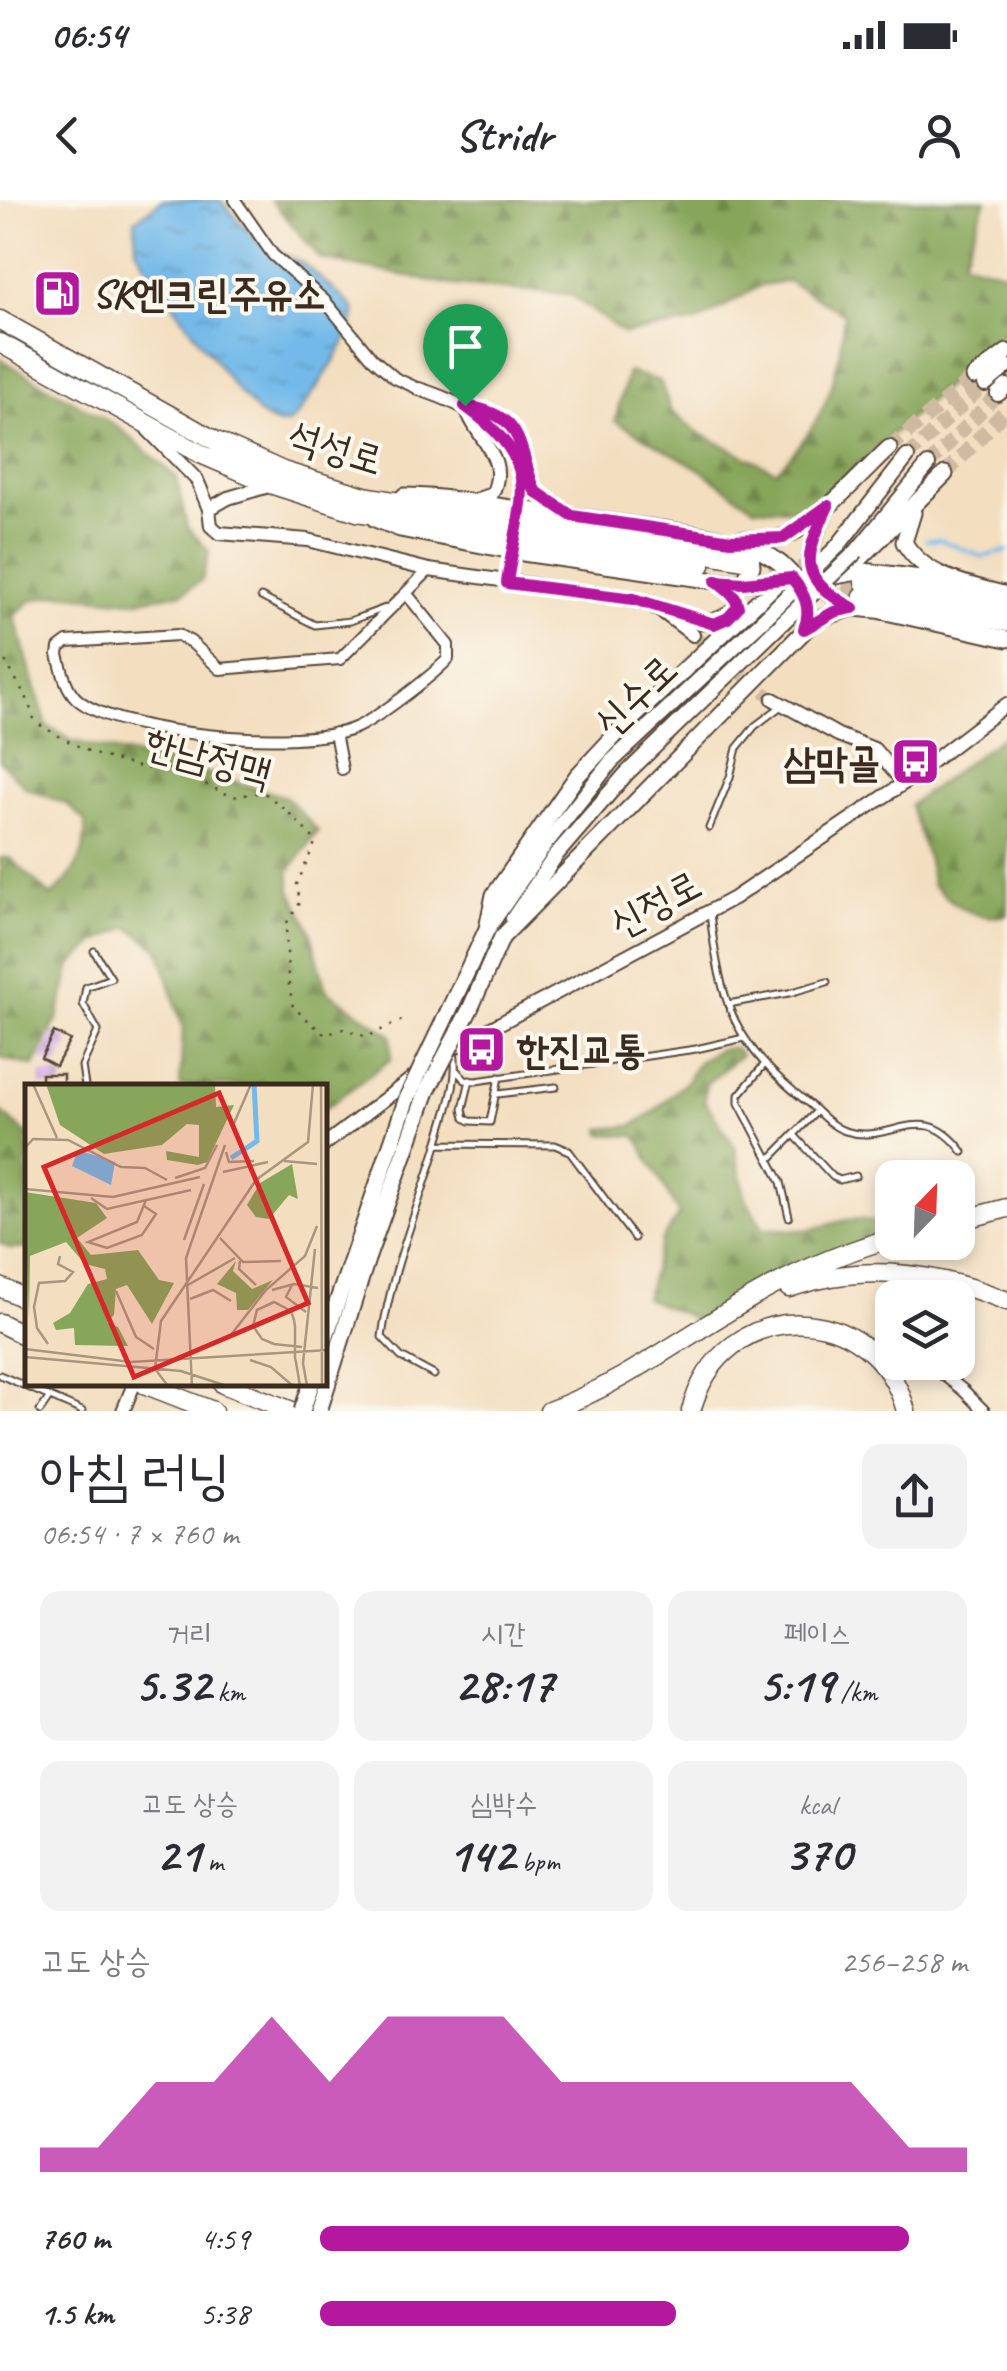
<!DOCTYPE html>
<html lang="ko">
<meta charset="utf-8">
<style>
body{margin:0;font-family:Caveat,"Poor Story",sans-serif;background:#f2f2f3;color:#2b2b33;height:100vh;display:flex;flex-direction:column;font-size:38px;white-space:nowrap}
*{box-sizing:border-box;margin:0}
p{font-size:32px;color:#7c7c81}
.icon{flex:none;width:55px;height:55px;fill:none;stroke:currentColor;stroke-width:2;stroke-linecap:round;stroke-linejoin:round}
.map{position:relative;height:1211px;overflow:hidden}
.details{display:flex;flex-direction:column;background:#fff;flex:1}
.details>*{flex:none}
.needle{width:65px;rotate:23deg}
.fabs{position:absolute;left:875px;top:960px;display:grid;gap:20px}
.fabs a{display:grid;place-items:center;width:100px;height:100px;border-radius:20px;background:#fff;box-shadow:0 5px 15px #0003;font-size:50px}
.pin{position:absolute;display:grid;place-items:center;width:85px;height:85px;color:#fff;margin:-102px -42px;border-radius:50% 50% 50% 0;rotate:-45deg;box-shadow:0 0 10px #0007}
.pin .icon{rotate:45deg}
.round{display:grid;place-items:center;flex:none;width:105px;height:105px;border-radius:20px;background:#f2f2f3}
.headline{display:flex;align-items:center;justify-content:space-between;height:170px;padding:0 40px}
h1{font-size:55px;font-weight:600;line-height:75px}
.figures{display:grid;grid-template-columns:repeat(3,1fr);gap:15px;height:170px;padding:10px 40px}
.figures div{display:grid;align-content:center;border-radius:20px;background:#f2f2f3;text-align:center}
.figures b{font-size:50px;font-weight:600}
.figures small{font-size:28px;font-weight:400}
.figures p{font-size:28px}
.chart{height:280px;padding:20px 40px}
.chart p{display:flex;justify-content:space-between}
.chart svg{width:100%;height:180px;margin-top:10px;fill:#b5179e;opacity:.7}
ul{padding:0 40px;list-style:none;font-size:32px}
li{display:grid;grid-template-columns:160px 120px 1fr;align-items:center;height:75px}
li i{height:25px;border-radius:12px;background:#b5179e}
.status{display:flex;justify-content:space-between;align-items:center;height:70px;padding:0 50px;background:#fff;direction:ltr}
.status svg{height:28px;fill:currentColor}
header{display:flex;justify-content:space-between;align-items:center;height:130px;padding:0 40px;background:#fff;font-size:45px;font-weight:600}
.map>svg:first-child{display:block}
</style>
<div class="status"><b>06:54</b><svg viewBox="0 0 49 12"><path d="M0 12V9h3v3zM5 12V6h3v6zM10 12V3h3v9zM15 12V0h3v12zM26 1h20v11H26zM47 4h2v5h-2z"/></svg></div>
<header><svg class="icon" aria-label="back" viewBox="0 0 24 24"><path d="M15 5l-7 7 7 7"/></svg>Stridr<svg class="icon" aria-label="person" viewBox="0 0 24 24"><circle cx="12" cy="8" r="4"/><path d="M4 21q1-7 8-7t8 7"/></svg></header>
<div class="map">
<svg width="1007" height="1211" viewBox="0 0 1007 1211">
<defs>
<pattern id="forest-firs" width="22" height="20" patternUnits="userSpaceOnUse" patternTransform="scale(2.5)"><rect width="22" height="20" fill="#87a65a"/><path d="M5 1l3.5 6h-7zM16 11l3.5 6h-7z" fill="#70874a"/></pattern>
<pattern id="water-ripples" width="26" height="14" patternUnits="userSpaceOnUse" patternTransform="scale(2.5)"><rect width="26" height="14" fill="#73baea"/><path d="M2 4q2-2 4 0t4 0M15 11q2-2 4 0t4 0" fill="none" stroke="#6097bd"/></pattern>
<pattern id="building-cross-hatch" width="8" height="8" patternUnits="userSpaceOnUse" patternTransform="scale(2.5)"><rect width="8" height="8" fill="#daadef"/><path d="M0 0l8 8M0 8l8-8" fill="none" stroke="#b28dc1"/></pattern>
</defs>
<rect width="100%" height="100%" fill="#fbf7ec"/>
<filter id="ink" filterUnits="userSpaceOnUse"><feTurbulence type="fractalNoise" baseFrequency=".01" numOctaves="2"/><feDisplacementMap in="SourceGraphic" scale="20" xChannelSelector="R" yChannelSelector="G"/><feConvolveMatrix kernelMatrix="1 2 1 2 8 2 1 2 1" color-interpolation-filters="sRGB"/></filter>
<filter id="wash" filterUnits="userSpaceOnUse"><feTurbulence type="fractalNoise" baseFrequency=".0048" numOctaves="4" result="noise"/><feDisplacementMap in="SourceGraphic" scale="40" xChannelSelector="R" yChannelSelector="G"/><feGaussianBlur stdDeviation="2.25" result="paint"/><feColorMatrix in="noise" values="0 0 0 0 0 0 0 0 0 0 0 0 0 0 0 0 0 1.4 0 .05"/><feComposite in="paint" operator="in"/></filter>
<g filter="url(#wash)">
<rect width="100%" height="100%" fill="#f3dec0"/>
<path fill="url(#forest-firs)" stroke="#61683c" stroke-width="2.5" d="M271,0H986L963,61L1007,73V131L807,310L753,307L698,268L615,221L628,172L660,181L671,211L695,231L776,271C825,223 839,181 844,114L788,81L762,85L697,122L624,134L570,94L453,85L321,59Z
M0,159L118,227L177,278L187,327L209,351L202,380L183,393L132,401L58,394L32,400L14,415L47,526L72,541L186,567L286,597L318,631L289,671L291,691L310,729L326,790L391,835V859L325,908V886H180L183,828L159,749L128,727L96,742L71,765L58,817L34,866L0,858V658H10L51,696C75,675 88,653 85,621L67,604L26,588L0,561Z
M1007,533V715C975,722 954,705 932,684C930,657 917,631 910,605Z
M734,848L741,855L706,884L704,900L735,947L746,1000L763,1028C776,1029 791,1031 804,1030C836,1027 849,1010 882,1026L880,1037L699,1121L645,1098L662,1040L679,1014L636,936L602,934L601,929L631,926L655,911L687,881L699,861L720,849Z
M0,911L27,934V1048L11,1049L0,1043Z"/>
<path fill="url(#water-ripples)" stroke="#577284" stroke-width="2.5" d="M162,0H220L256,39L305,65L354,108C358,133 312,194 296,217L287,224L274,223L259,214L232,184L151,74L136,48L135,20Z"/>
<g fill="none" stroke-linecap="round" stroke-linejoin="round">
<path stroke="#73baea" stroke-width="4" d="M926,340H941L982,357L1007,351"/>
</g>
<g id="blocks">
<path fill="url(#building-cross-hatch)" d="M54,832L70,840L56,866L41,858Z
M41,874H63V886H41Z"/>
</g>
</g>
<g filter="url(#ink)">
<use href="#blocks" fill-opacity="0" stroke="#574536" stroke-width="2.5"/>
<g fill="none" stroke-linecap="round" stroke-linejoin="round">
<path stroke="#cebaa0" stroke-width="12" stroke-dasharray="12 6" stroke-linecap="butt" d="M693,435L773,499"/>
<path stroke="#cebaa0" stroke-width="14" stroke-dasharray="14 7" stroke-linecap="butt" d="M907,257L985,184
M928,265L998,194"/>
<path stroke="#cebaa0" stroke-width="15" stroke-dasharray="15 8" stroke-linecap="butt" d="M889,248L974,177
M945,274L1007,209"/>
<path stroke="#cebaa0" stroke-width="18" stroke-dasharray="18 9" stroke-linecap="butt" d="M743,360L864,382
M815,386L863,396"/>
<defs>
<path id="service" d="M261,397L315,425L350,421L388,407
M709,628L730,577L737,548L755,526L780,507
M710,714C721,807 734,844 808,903C819,912 830,926 845,931C892,946 923,897 963,952
M728,804L789,793L827,782
M764,865L739,895V903L781,982L789,1017
M457,871L465,880L476,881L696,849L744,838
M470,880L463,909L465,918L470,921L490,922L499,877
M85,886L82,866L98,831L83,804L86,787L111,778L94,751
M498,894L556,887
M795,936L833,977L840,980L856,976
M437,944L555,945L569,951L634,1038
M770,959L817,911
M0,1175L82,1211
M434,1175L401,1157L382,1137C391,1068 421,1002 440,935C448,907 459,880 454,851
M40,1211L49,1198"/>
<path id="minor" d="M235,0L273,55L325,101L372,158L395,178L419,189
M406,393L448,445V459C431,477 378,518 355,528C305,550 116,536 76,498C65,487 62,469 58,455L59,448L67,442L178,435L191,442L220,469L340,459L429,370
M335,533L342,569
M955,1098L971,1088
M927,1162L963,1190L984,1211"/>
<path id="tertiary" d="M419,189C469,205 521,232 522,292
M465,206C526,215 516,246 535,291L572,315
M466,208C476,239 510,258 492,294L475,300
M148,230L197,280L209,309L211,326L219,333L308,340L429,370L634,399L656,407L693,435
M209,309L228,298L272,285
M773,499L838,535L874,549L904,583
M450,850L734,698L904,583L1007,504
M325,944L418,874
M123,1211L134,1184"/>
<path id="secondary" d="M985,184L1007,166
M998,194L1007,186
M837,347L907,257
M857,351L928,265
M513,719L556,655L626,574L783,422
M489,727L543,647L611,562L767,416"/>
<path id="primary" d="M974,177L1007,152
M404,296C440,296 476,303 511,308C562,314 612,322 662,329C699,335 741,337 773,358C795,372 814,404 804,429
M826,310C803,361 799,380 853,408
M913,313L904,342C924,378 970,385 1007,395
M375,319L400,329L523,353L716,381L743,383L790,379
M740,339C753,339 767,341 779,338C811,331 864,271 889,248
M738,345L751,355L752,366L743,383
M842,367L860,359L945,274
M656,407C686,417 713,435 737,407
M470,809L502,737L815,420L853,408L877,410L1007,439
M448,812L487,729L494,695L577,576L622,528L757,402L791,384L863,371L962,383"/>
<path id="trunk" d="M0,120L216,241L283,271L365,296L743,360
M0,143L203,255L273,285L357,312L701,365
M864,382L1007,407
M863,396L1007,422"/>
<path id="motorway" d="M958,1021L1007,1008
M0,1087L28,1100
M789,1088C863,1062 936,1072 1007,1101
M0,1123L28,1137
M144,1184L213,1211
M223,1184L292,1211
M549,1211C629,1182 696,1127 771,1087C810,1066 850,1050 892,1038
M691,1211C722,1093 875,1096 906,1211"/>
</defs>
<use href="#service" stroke="#574536" stroke-width="9"/>
<use href="#minor" stroke="#574536" stroke-width="14"/>
<use href="#tertiary" stroke="#574536" stroke-width="16"/>
<use href="#secondary" stroke="#574536" stroke-width="18"/>
<use href="#primary" stroke="#574536" stroke-width="19"/>
<use href="#trunk" stroke="#574536" stroke-width="21"/>
<use href="#motorway" stroke="#574536" stroke-width="21"/>
<path stroke="#574536" stroke-width="2.5" stroke-dasharray="2.5 8" stroke-linecap="butt" d="M0,452L29,502L32,516L40,525L64,539L94,554L142,568L172,569L233,597L263,592L287,611L316,641L297,684L300,703L286,724L288,779L293,807L325,835L343,829L367,837L404,819"/>
<use href="#service" stroke="#fff" stroke-width="5"/>
<use href="#minor" stroke="#fff" stroke-width="10"/>
<use href="#tertiary" stroke="#fff" stroke-width="12"/>
<use href="#secondary" stroke="#fff" stroke-width="14"/>
<use href="#primary" stroke="#fff" stroke-width="15"/>
<use href="#trunk" stroke="#fff" stroke-width="18"/>
<use href="#motorway" stroke="#fff" stroke-width="18"/>
<defs>
<path id="tertiary-bridge" d="M510,367L522,292"/>
<path id="secondary-bridge" d="M767,416L837,347
M783,422L857,351"/>
<path id="primary-bridge" d="M325,1138L407,898L448,812
M302,1211L311,1184
M319,1211L367,1059L427,891L470,809"/>
</defs>
<use href="#tertiary-bridge" stroke="#574536" stroke-width="16" stroke-linecap="butt"/>
<use href="#secondary-bridge" stroke="#574536" stroke-width="18" stroke-linecap="butt"/>
<use href="#primary-bridge" stroke="#574536" stroke-width="19" stroke-linecap="butt"/>
<use href="#tertiary-bridge" stroke="#fff" stroke-width="12"/>
<use href="#secondary-bridge" stroke="#fff" stroke-width="14"/>
<use href="#primary-bridge" stroke="#fff" stroke-width="15"/>
</g>
</g>
<g fill="none" stroke-linecap="round" stroke-linejoin="round" filter="url(#ink)">
<defs>
<path id="route" d="M465,206C526,215 517,246 535,291L572,316L731,340L783,338L828,306C804,358 796,378 853,408L834,412L804,429C812,409 805,394 792,378L743,383L716,381L735,397L738,407L728,418L714,424L634,399L507,383C519,296 548,266 465,206Z"/>
</defs>
<use href="#route" stroke="#fff" stroke-width="20"/>
<use href="#route" stroke="#b5179e" stroke-width="12"/>
</g>
<defs>
<symbol id="fuel-square" viewBox="-11 -11 22 22"><rect x="-9" y="-9" width="18" height="18" rx="4" fill="#b5179e" stroke="#fbf7ec"/><path d="M-5.5-6h7V0h2V4h1.3V-2.5L3-4.5l.8-.8L6-3V5H2.5V1h-1V6h-7ZM-4.2-4.7v3.2H.2V-4.7Z" fill="#fff"/></symbol>
<symbol id="bus-square" viewBox="-11 -11 22 22"><rect x="-9" y="-9" width="18" height="18" rx="4" fill="#b5179e" stroke="#fbf7ec"/><path d="M-5-6H5V4H4V6H2V4H-2V6H-4V4H-5ZM-3.5-4V0h7V-4ZM-3.5 1.2v1.5H-2V1.2ZM2 1.2v1.5H3.5V1.2Z" fill="#fff"/></symbol>
</defs>
<g fill-rule="evenodd">
<use href="#fuel-square" x="30" y="66" width="55" height="55"/>
<use href="#bus-square" x="888" y="534" width="55" height="55"/>
<use href="#bus-square" x="454" y="822" width="55" height="55"/>
</g>
<g text-anchor="middle" stroke-width="8" stroke-linejoin="round" paint-order="stroke">
<g font-size="40" font-weight="bold" fill="#3b2a1e" stroke="#fbf7ec" text-anchor="start">
<text x="92" y="107">SK엔크린주유소</text>
<text x="880" y="576" text-anchor="end">삼막골</text>
<text x="517" y="863">한진교통</text>
</g>
<g font-size="40" fill="#3b2a1e" stroke="#fbf7ec">
<text transform="translate(336 247) rotate(17)" y="14">석성로</text>
<text transform="translate(635 495) rotate(-44)" y="14">신수로</text>
<text transform="translate(208 557) rotate(15)" y="14">한남정맥</text>
<text transform="translate(655 703) rotate(-28)" y="14">신정로</text>
</g>
</g>
<g transform="translate(25 884)">
<rect width="302" height="302" fill="#f3dec0"/>
<path d="M21,0H190L191,23L209,21L182,78L173,81L142,76L141,67L174,73V41L162,40L137,61L79,70L35,41ZM267,80L273,115L264,111L244,135L231,133L222,121L235,99ZM0,108L71,119L82,134L52,154L66,171L113,166L134,196L149,199L127,240L102,201L91,205L89,231L82,238L93,243L103,262L50,261L49,244L31,246L28,239L45,229L63,200L82,195L80,185L60,180L41,158L5,172L4,236ZM211,177L208,187L227,205L248,196L223,226H212L211,209L192,200Z" fill="#87a65a"/>
<path d="M53,66L90,78L86,101L47,82Z" fill="#73baea"/>
<path fill="none" stroke="#73baea" stroke-width="5" d="M206,74L232,57L229,0"/>
<path fill="none" stroke="#a9967f" stroke-width="2.5" d="M8,0L32,54M296,0L297,302M207,44L226,0M0,64L8,55L43,56L96,83L120,84L142,96M201,68L204,78L229,77M259,77L292,80M198,88L243,78M150,94L180,84L192,61M0,105L88,113L175,93M66,114L82,125L166,106M119,122L131,130L117,151L82,164L63,158L112,138L121,116M195,154L218,178L256,177M159,156L179,100M215,177L214,185L231,201M163,201L210,174M267,201L261,213L281,228M247,206L269,200L293,204M91,207L111,253L129,265M165,215L188,206L206,217M23,260L12,244L9,223L14,199L40,197L48,188L33,180L35,172M0,265L106,278L303,266M157,272L205,252L241,206L280,172L292,142M0,273L156,287L202,302M225,276L246,283L268,302M143,302L130,285L136,237L231,96L283,58L288,0M167,302L161,174L200,61M275,302L271,278L270,274V243L269,236L266,227L249,218L232,226L228,242L237,255L249,260L258,261L277,263M282,302L278,279L290,165"/>
<path fill="#d62828" fill-opacity="0.15" stroke="#d62828" stroke-width="5" d="M194,9L283,219L109,293L19,83Z"/>
<rect width="302" height="302" fill="none" stroke="#3b2a1e" stroke-width="5"/>
</g>
</svg>
<div class="fabs">
<a><svg class="needle" viewBox="-14 -14 28 28"><path d="M0-13l5 13h-10z" fill="#e53935"/><path d="M0 13l5-13h-10z" fill="#7c7c81"/></svg></a>
<a><svg class="icon" aria-label="layers" viewBox="0 0 24 24"><path d="M12 4l9 5-9 5-9-5zM3 14l9 5 9-5"/></svg></a>
</div>
<div class="pin" style="left:465px;top:206px;background:#1e9e55"><svg class="icon" aria-label="arrive" viewBox="0 0 24 24"><path d="M6 21V4h12l-3 4 3 4H6"/></svg></div>
</div>
<section class="details">
<div class="headline"><div><h1>아침 러닝</h1><p>06:54 · 7 × 760 m</p></div><a class="round"><svg class="icon" aria-label="share" viewBox="0 0 24 24"><path d="M12 15V3M7 8l5-5 5 5M5 13v7h14v-7"/></svg></a></div>
<div class="figures">
<div><p>거리</p><b>5.32<small> km</small></b></div>
<div><p>시간</p><b>28:17</b></div>
<div><p>페이스</p><b>5:19<small> /km</small></b></div>
</div>
<div class="figures">
<div><p>고도 상승</p><b>21<small> m</small></b></div>
<div><p>심박수</p><b>142<small> bpm</small></b></div>
<div><p>kcal</p><b>370</b></div>
</div>
<div class="chart"><p><span>고도 상승</span>256–258 m</p>
<svg viewBox="0 0 160 44" preserveAspectRatio="none"><path d="M0 44V38L10 38L20 22L30 22L40 6L50 22L60 6L70 6L80 6L90 22L100 22L110 22L120 22L130 22L140 22L150 38L160 38V44z"/></svg>
</div>
<ul>
<li><b>760 m</b>4:59<i style="width:91%"></i></li>
<li><b>1.5 km</b>5:38<i style="width:55%"></i></li>
</ul>
</section>
